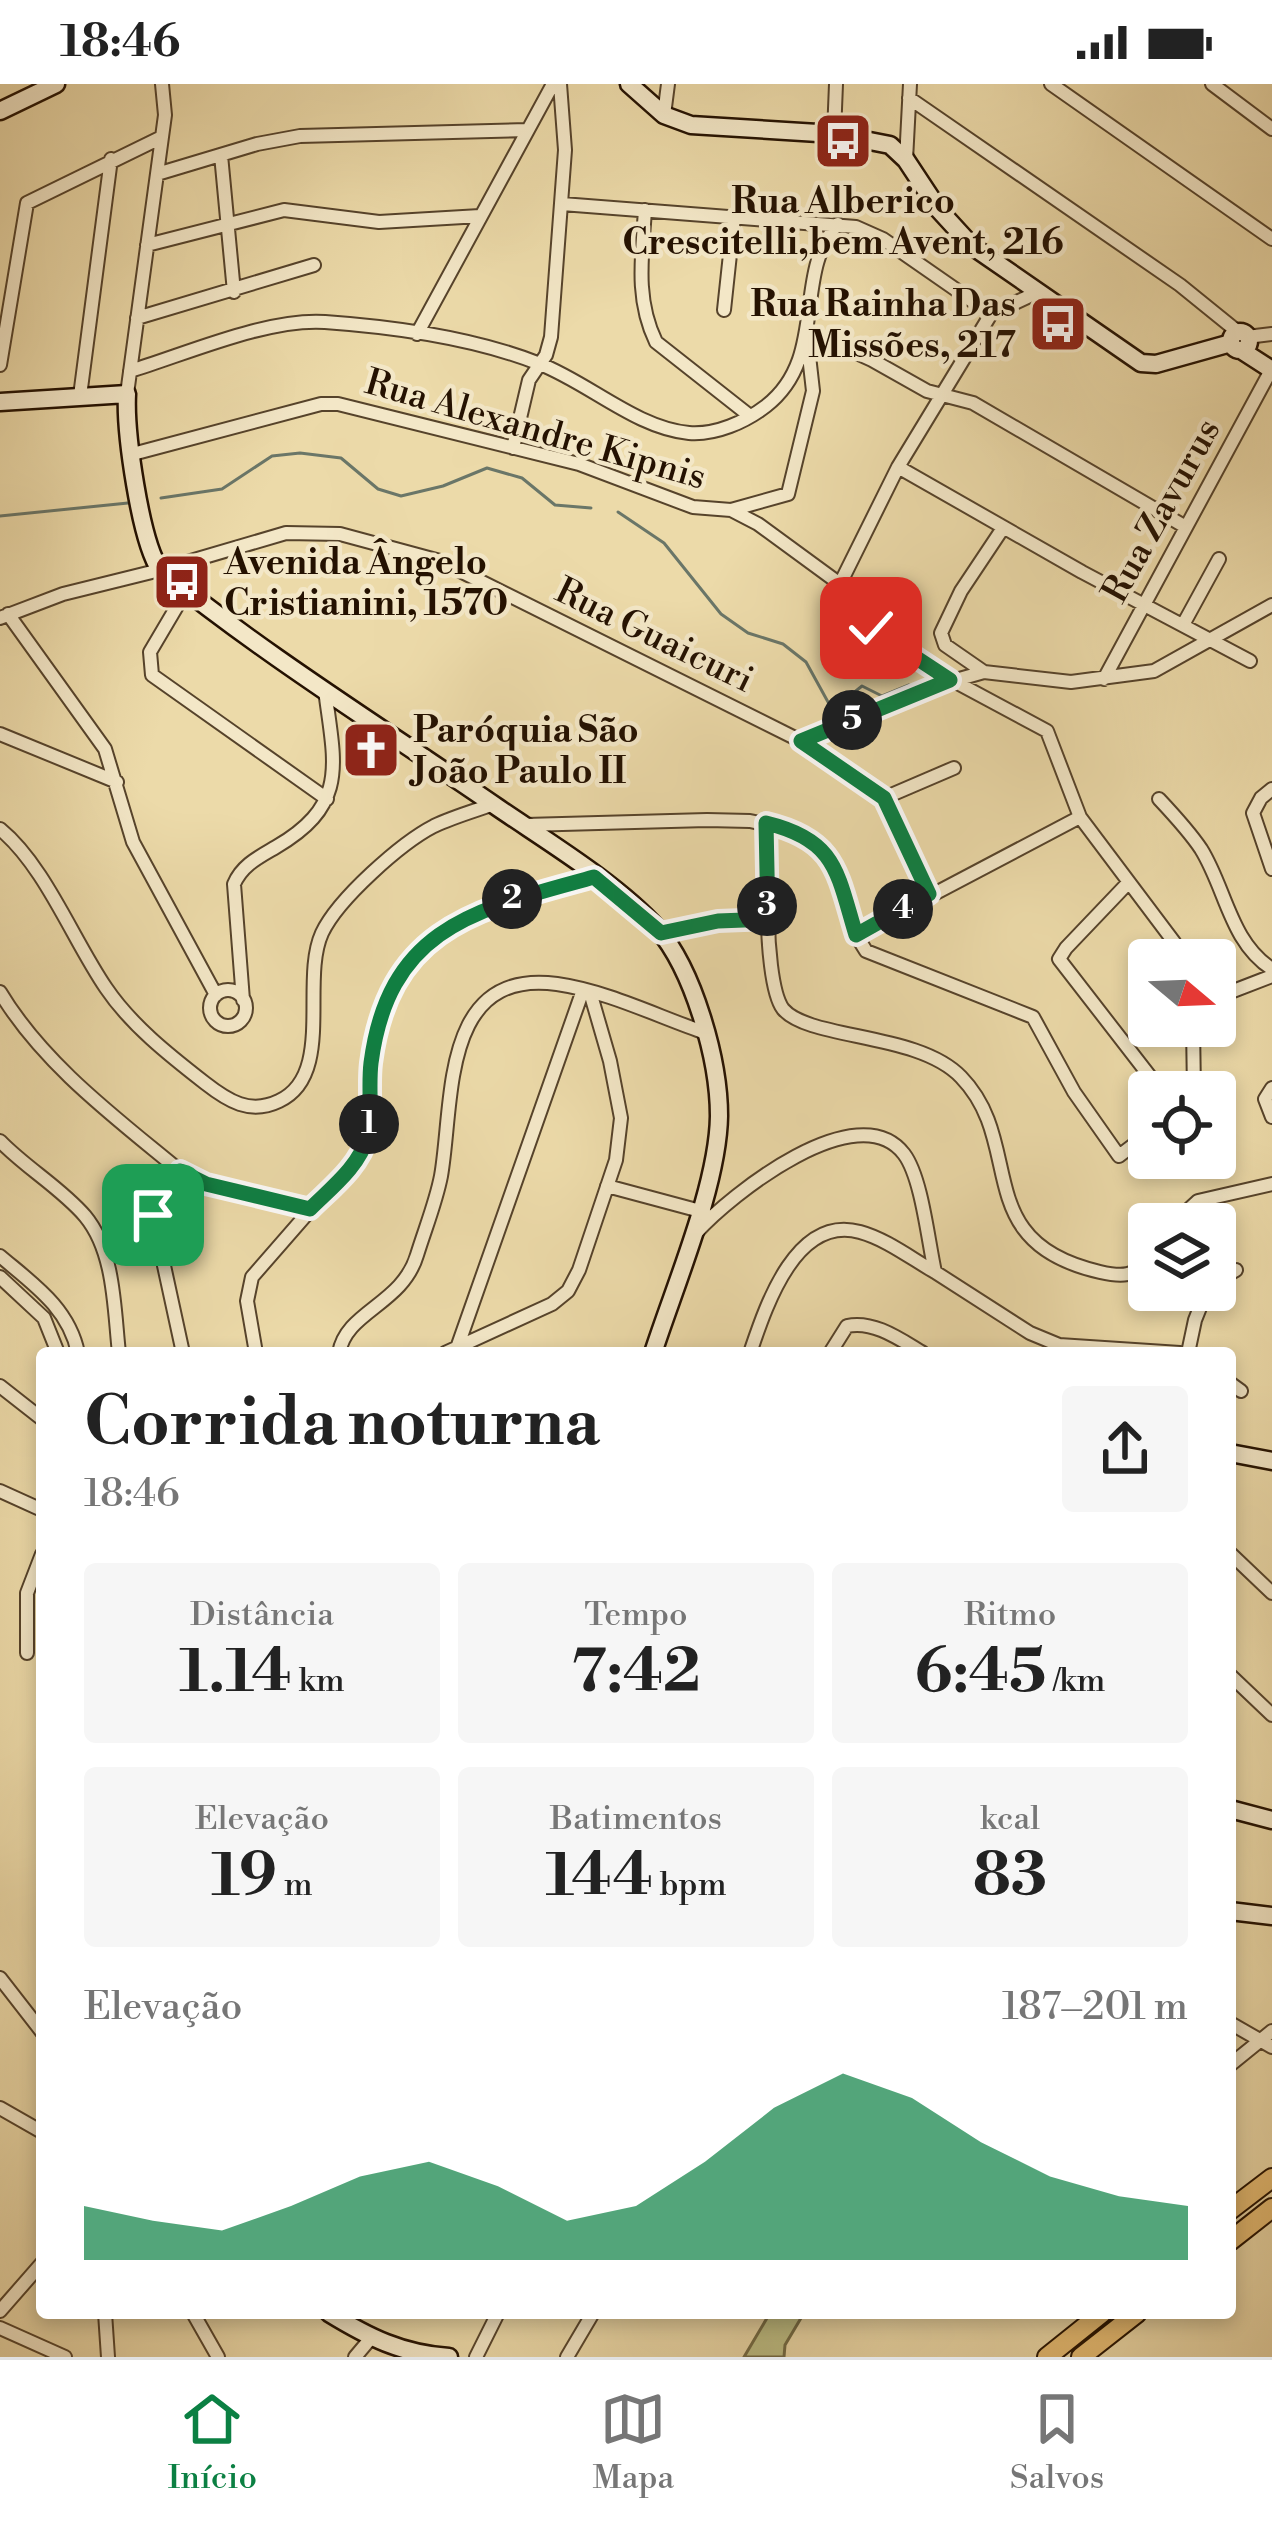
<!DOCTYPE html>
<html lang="pt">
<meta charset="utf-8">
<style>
body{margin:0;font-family:"Libre Bodoni",serif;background:#f6f6f6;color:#222;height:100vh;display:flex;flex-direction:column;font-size:45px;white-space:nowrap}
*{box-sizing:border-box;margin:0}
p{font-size:39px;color:#767676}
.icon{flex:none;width:66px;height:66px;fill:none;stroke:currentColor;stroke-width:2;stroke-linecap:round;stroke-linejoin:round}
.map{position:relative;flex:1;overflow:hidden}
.panel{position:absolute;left:36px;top:1263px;width:1200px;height:972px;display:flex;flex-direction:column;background:#fff;border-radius:12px;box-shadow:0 6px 18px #0003}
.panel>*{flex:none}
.needle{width:78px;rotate:109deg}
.fabs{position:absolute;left:1128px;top:855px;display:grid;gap:24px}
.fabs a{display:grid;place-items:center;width:108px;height:108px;border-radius:12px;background:#fff;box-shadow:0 6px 18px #0003;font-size:60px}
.pin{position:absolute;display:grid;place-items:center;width:102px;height:102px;color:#fff;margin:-51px;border-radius:24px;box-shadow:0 6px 18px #0006}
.km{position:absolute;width:60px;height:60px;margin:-30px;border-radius:50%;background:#222;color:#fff;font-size:33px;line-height:60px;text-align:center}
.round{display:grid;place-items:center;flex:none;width:126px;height:126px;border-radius:12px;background:#f6f6f6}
.overview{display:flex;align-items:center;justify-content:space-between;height:204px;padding:0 48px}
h1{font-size:66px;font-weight:800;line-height:90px}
.figures{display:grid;grid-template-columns:repeat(3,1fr);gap:18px;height:204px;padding:12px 48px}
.figures div{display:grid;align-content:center;border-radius:12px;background:#f6f6f6;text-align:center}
.figures b{font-size:60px;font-weight:800}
.figures small{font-size:33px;font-weight:400}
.figures p{font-size:33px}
.chart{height:336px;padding:24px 48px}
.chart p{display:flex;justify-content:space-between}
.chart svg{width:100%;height:216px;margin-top:12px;fill:#0b8043;opacity:.7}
.status{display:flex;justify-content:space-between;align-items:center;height:84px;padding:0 60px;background:#fff;direction:ltr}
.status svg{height:33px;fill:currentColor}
.tab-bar{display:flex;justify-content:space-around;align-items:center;height:168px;border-top:3px solid #e0e0e0;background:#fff;font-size:33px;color:#767676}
.tab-bar a{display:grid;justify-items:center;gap:6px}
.tab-bar .active{color:#0b8043}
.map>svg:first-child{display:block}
</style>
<div class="status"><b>18:46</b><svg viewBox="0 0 49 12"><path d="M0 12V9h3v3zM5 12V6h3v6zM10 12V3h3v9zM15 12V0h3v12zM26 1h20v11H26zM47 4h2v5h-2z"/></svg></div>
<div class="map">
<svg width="1272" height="2273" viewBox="0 0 1272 2273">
<rect width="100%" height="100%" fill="#ecdaa9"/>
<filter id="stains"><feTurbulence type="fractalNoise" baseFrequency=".00167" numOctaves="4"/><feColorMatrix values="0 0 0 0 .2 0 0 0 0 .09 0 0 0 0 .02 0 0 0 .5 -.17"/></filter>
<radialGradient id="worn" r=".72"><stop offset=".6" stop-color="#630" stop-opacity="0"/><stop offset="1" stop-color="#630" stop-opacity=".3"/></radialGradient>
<path fill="#bcbe85" stroke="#706843" stroke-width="3" d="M770,2229H804L785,2261L784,2273H744Z"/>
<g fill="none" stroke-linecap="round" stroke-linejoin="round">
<path stroke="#6a7668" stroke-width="3" d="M161,414L222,405L272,372L300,369L341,374L378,405L401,412L443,402L487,384L522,394L555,421L591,424
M618,428L664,459L721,530L748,549L783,560L806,578L828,618L841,619L862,602L882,612L909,601
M0,432L128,419"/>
<defs>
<path id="street" d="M1051,0L1272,155
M1212,0L1272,45
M909,14L1180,201L1238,248
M664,31L668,0
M834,50L836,0
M221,71L234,208
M906,76L910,0
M157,90L257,60L300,52L527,46
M562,120L856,143L883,155L991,230L1036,209
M645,126C642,172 635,215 656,258L750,332
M147,161L284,126L379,138L480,132
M724,226L734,133
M137,234L314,181
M808,247L872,276L927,307L973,319L1184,442
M417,250L553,0
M1247,253L1272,250
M0,281L27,119L162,53
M130,287C186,270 267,234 325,238C395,243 475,254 540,280C589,299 636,344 689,349C716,351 745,338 766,322C829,273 792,189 838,140
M127,310L165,31L162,0
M80,312L111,75
M513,364L529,296L546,271L551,253L565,66L560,0
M129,371L321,320H338L579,380L693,423L731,426L788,410L813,307L807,254
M898,383L1082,488L1250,577
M731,426L758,440L840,500L841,520L852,532L950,595L1047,647L1080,733L1174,858L1182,876
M840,500L898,383L991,230
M186,507L150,568L152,591L327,715
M8,530L105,665L133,758L216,911
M0,534L63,510L160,486L286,449L340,450L440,477L801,657L924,605L984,588L1071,598L1154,587L1272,521
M1184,539L1219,475
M984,588L945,561L941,549L961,507L1003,444
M1104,595L1271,286
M0,650L117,698
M801,657L884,714L929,810
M1272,705L1261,714L1253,729L1272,785
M884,714L954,684
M1159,715C1174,731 1189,747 1201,765C1226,805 1230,858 1272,885
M766,739L768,835
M526,741L707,736L750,737L792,746L809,754L839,791L856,851L866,867L1033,933L1074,1008L1119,1072L1149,1049
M0,745C45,782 73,856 106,904C131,941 169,971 205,999C228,1017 250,1031 279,1017C335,991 300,897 322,849C338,815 401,759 434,742C453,733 474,727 494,720
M1128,799L1066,864L1059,875L1162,1008
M661,849L718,837L768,835C768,855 771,909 783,925C809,956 918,948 961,993C1027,1061 968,1158 1100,1188C1122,1193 1134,1193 1149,1175
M856,851L1080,733
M210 924a18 18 0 1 1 36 0a18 18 0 1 1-36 0Z
M0,908C43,980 116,1034 180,1087L206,1100L310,1125
M1215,914L1272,892
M243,916L234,800C242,781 259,773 276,763C350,720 334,678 325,606
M1193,942L1194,1008
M1272,1004L1265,1015L1272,1033
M0,1057C26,1084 61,1104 85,1132C115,1168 114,1225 119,1269
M180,1087L153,1131L183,1269
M607,1102L704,1128
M1173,1140L1198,1117L1272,1100
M696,1149C731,1110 858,1010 904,1070C922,1094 928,1157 935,1188L1030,1249L1059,1261L1180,1269
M0,1172C33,1200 69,1224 78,1269
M0,1193L44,1234L58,1269
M1215,1198L1236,1186
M457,1264L583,906
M256,1269L247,1217L252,1193L361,1068C377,1035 367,994 374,958C399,839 492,821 594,793
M339,1269C346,1227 402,1221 417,1171C425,1145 436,1118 441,1092C454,1018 440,884 557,900C607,907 659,933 706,949
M445,1269L552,1220L568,1207L579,1186L616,1076L621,1034L610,977L590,908
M750,1269C765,1225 795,1130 860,1148C886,1155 912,1175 935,1188
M830,1269L847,1242C874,1236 901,1256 923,1269
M1188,1269L1195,1236L1207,1206
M1230,1299L1241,1307
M0,1302L42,1335
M0,1407L42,1426
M1230,1469L1272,1509
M27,1569V1509L42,1470
M1230,1591L1272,1631
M0,1894L42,1948
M1230,1939L1272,1963
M1230,1981L1272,1947
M0,2024L42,2048
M0,2227L42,2179
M105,2229L108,2273
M193,2229L218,2273
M0,2244L65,2273
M355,2273L371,2254
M476,2273L498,2229
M567,2273L593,2229"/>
<path id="secondary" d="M629,0L664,31L691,41L834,50L890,61L906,76L939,126L972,162L1141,279L1156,280L1231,259
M0,27L56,0
M1231 257a9 9 0 1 1 18 0a9 9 0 1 1-18 0Z
M1241,266L1272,286
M0,318L127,310C125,348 140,456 160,486C266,572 384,645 497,723C545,756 618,800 657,844C694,887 719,976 719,1032C718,1101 675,1201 653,1269
M1230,1369L1272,1377
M1230,1725L1272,1736
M1230,1827L1272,1832
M329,2229C368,2253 402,2270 449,2273"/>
<path id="primary" d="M1230,2126L1272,2094
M1230,2157L1272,2124
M1047,2273L1102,2229
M1081,2273L1137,2229"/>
</defs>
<use href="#street" stroke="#56432b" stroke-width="16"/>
<use href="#secondary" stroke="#241101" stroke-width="21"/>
<use href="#primary" stroke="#241101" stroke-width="22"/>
<use href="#street" stroke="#f3e7c7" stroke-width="12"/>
<use href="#secondary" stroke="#f3e7c7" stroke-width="16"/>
<use href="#primary" stroke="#e6bd74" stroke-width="18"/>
</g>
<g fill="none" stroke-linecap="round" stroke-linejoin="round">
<defs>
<path id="route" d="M153,1131L180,1087L206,1100L310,1125C330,1105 360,1082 367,1053C373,1029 368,1003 371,979C389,841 479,825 594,793L661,849L718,837L768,835L766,739C837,756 837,789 856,851L929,810L884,714L801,657L950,596L871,544"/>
</defs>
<use href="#route" stroke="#fff" stroke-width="24"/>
<use href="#route" stroke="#0b8043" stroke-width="15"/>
</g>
<defs>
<symbol id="bus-square" viewBox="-11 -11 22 22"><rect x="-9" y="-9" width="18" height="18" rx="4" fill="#8f2418" stroke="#f3e7c7"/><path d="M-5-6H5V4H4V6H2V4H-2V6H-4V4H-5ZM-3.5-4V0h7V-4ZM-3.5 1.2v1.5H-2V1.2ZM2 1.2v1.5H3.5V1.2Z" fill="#fff"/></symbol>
<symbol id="church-square" viewBox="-11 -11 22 22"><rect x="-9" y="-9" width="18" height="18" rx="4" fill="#8f2418" stroke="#f3e7c7"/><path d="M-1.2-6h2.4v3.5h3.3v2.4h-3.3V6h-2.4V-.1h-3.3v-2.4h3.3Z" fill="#fff"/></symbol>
</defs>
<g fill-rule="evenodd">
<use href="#bus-square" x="810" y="24" width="66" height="66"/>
<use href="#bus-square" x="1025" y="207" width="66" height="66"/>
<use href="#bus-square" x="149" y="465" width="66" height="66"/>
<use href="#church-square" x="338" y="633" width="66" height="66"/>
</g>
<g text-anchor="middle" stroke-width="9" stroke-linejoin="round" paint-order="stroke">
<g font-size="36" font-weight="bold" fill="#241101" stroke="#f3e7c7" text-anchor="start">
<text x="843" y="129" text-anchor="middle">Rua Alberico<tspan x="843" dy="41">Crescitelli,bem Avent, 216</tspan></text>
<text x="1016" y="232" text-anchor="end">Rua Rainha Das<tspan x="1016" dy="41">Missões, 217</tspan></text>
<text x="224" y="490">Avenida Ângelo<tspan x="224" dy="41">Cristianini, 1570</tspan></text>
<text x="413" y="658">Paróquia São<tspan x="413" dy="41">João Paulo II</tspan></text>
</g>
<g font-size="36" fill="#241101" stroke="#f3e7c7">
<text transform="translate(536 344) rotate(16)" y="13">Rua Alexandre Kipnis</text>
<text transform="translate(1160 426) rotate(-61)" y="13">Rua Zavurus</text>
<text transform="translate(655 550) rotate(26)" y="13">Rua Guaicuri</text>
</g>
</g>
<rect width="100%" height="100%" filter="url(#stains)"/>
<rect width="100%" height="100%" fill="url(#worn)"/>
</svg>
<div class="fabs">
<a><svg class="needle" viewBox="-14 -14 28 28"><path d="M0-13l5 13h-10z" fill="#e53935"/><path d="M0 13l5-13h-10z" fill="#767676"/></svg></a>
<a><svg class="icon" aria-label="locate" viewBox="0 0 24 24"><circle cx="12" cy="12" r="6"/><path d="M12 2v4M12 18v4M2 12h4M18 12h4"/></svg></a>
<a><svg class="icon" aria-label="layers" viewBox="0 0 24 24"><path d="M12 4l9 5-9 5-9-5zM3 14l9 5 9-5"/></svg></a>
</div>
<div class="pin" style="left:153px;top:1131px;background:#1e9e55"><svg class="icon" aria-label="arrive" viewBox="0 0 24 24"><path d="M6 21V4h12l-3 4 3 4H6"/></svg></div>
<div class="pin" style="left:871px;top:544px;background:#d93025"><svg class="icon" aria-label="check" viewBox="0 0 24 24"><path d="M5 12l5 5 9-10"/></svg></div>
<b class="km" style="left:369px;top:1040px">1</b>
<b class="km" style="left:512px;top:815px">2</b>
<b class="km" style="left:767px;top:822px">3</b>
<b class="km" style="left:903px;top:825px">4</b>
<b class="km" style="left:852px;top:636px">5</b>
<section class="panel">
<div class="overview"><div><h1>Corrida noturna</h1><p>18:46</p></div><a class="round"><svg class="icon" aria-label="share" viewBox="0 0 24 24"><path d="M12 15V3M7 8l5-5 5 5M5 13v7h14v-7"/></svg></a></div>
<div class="figures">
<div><p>Distância</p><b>1.14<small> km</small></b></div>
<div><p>Tempo</p><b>7:42</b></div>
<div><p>Ritmo</p><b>6:45<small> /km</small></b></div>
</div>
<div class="figures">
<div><p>Elevação</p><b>19<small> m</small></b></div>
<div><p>Batimentos</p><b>144<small> bpm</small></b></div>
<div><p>kcal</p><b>83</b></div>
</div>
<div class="chart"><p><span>Elevação</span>187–201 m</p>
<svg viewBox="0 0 160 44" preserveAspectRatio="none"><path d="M0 44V33L10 36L20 38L30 33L40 27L50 24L60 29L70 36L80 33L90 24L100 13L110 6L120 11L130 20L140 27L150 31L160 33V44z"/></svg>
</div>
</section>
</div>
<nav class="tab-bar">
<a class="active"><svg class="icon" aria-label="home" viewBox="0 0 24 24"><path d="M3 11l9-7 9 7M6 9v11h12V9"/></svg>Início</a>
<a><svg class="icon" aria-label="map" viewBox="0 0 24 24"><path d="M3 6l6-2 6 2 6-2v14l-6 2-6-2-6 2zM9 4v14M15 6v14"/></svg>Mapa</a>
<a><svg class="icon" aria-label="saved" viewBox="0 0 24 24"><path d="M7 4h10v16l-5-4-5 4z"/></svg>Salvos</a>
</nav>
